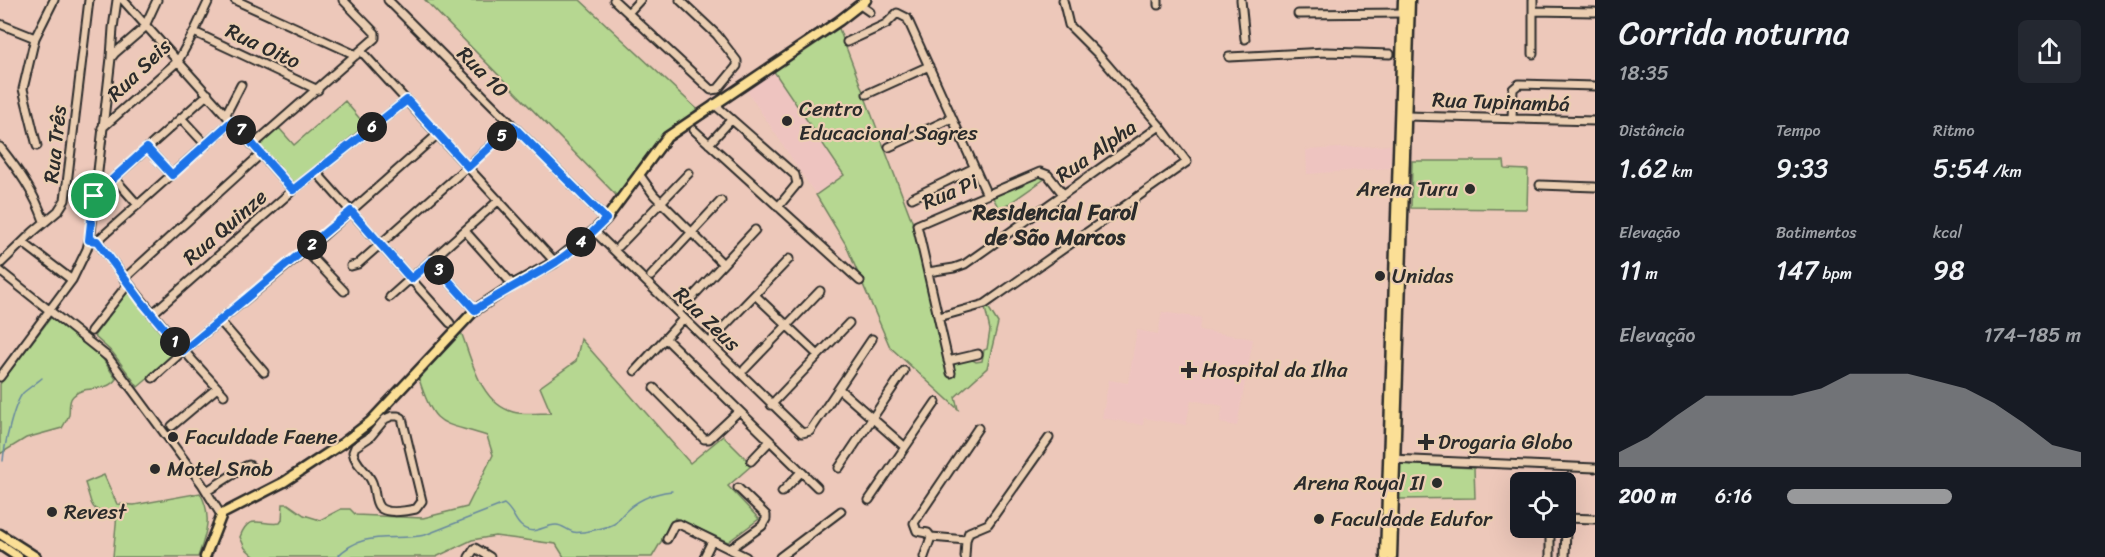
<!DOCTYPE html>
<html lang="pt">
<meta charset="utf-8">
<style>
body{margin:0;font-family:Sriracha,sans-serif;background:#242831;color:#f1f3f6;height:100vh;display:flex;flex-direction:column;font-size:22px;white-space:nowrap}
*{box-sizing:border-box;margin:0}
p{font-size:20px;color:#9ea1a6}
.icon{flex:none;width:33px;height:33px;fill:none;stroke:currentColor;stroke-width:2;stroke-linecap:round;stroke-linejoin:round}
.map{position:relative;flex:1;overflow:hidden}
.panel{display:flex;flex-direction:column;background:#171b24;width:510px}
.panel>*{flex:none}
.tools{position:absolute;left:1510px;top:472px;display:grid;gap:12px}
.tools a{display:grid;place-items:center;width:66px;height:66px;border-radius:9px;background:#171b24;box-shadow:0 6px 24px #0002;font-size:30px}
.pin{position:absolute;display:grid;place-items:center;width:51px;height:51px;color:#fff;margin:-26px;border:3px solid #fff;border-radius:50%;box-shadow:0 2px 6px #0007}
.km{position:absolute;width:30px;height:30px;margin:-15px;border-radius:50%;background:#222;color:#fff;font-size:16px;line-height:30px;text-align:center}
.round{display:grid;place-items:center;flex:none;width:63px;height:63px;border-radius:9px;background:#242831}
.overview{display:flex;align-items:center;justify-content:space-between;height:102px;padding:0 24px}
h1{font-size:33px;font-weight:600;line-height:45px}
.figures{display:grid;grid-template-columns:repeat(3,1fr);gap:9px;height:102px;padding:6px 24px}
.figures div{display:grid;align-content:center}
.figures b{font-size:26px;font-weight:600}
.figures small{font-size:16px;font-weight:400}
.figures p{font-size:16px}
.chart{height:168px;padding:12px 24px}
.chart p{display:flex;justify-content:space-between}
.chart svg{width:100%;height:108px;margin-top:6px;fill:#98999b;opacity:.7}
ul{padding:0 24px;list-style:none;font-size:20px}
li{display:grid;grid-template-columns:96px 72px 1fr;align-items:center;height:45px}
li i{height:15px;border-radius:8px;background:#98999b}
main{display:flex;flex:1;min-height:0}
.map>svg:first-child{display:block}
</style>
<main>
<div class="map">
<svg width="1595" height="557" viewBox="0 0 1595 557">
<rect width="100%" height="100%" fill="#edc8ba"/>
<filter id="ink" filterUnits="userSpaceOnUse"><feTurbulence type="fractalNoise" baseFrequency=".0167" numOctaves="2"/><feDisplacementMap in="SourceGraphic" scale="12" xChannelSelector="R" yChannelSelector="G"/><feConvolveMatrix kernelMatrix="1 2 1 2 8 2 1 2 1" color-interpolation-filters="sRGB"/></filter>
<g filter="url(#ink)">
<path fill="#eec4c0" d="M773,70L844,176L816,195L745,88Z
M1391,145L1390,168L1307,174L1306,150Z
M1162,312L1201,318L1199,330L1253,339L1237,426L1220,423L1223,406L1191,400L1186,425L1144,418L1143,425L1102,418L1109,380L1128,383L1137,330L1158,334Z"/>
<path fill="#b6d791" stroke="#70815e" stroke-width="1.5" d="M425,0H580L697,109L658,139L617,196Z
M838,26L912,221L947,365L971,359L976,362L982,361L984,350L987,349L990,330L985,308L988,307L998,323L987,368L955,397L958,409L890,347L845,243L816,195L844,175L773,70Z
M345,101L365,125L294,187L258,146L279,128L294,145Z
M1412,161H1504L1505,169L1528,170L1527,209L1411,208Z
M1042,174L1046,178L1000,210L992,196Z
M128,291L177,354L138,387L113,353L94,336Z
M52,316L101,356L116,379C105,394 84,384 73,396C68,401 70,409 69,415C67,420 65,423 62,428L26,438L0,454V384Z
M461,332C472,360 480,403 513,412C524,415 539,413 551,413L540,387L576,361L581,339L690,463L723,436L752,465L728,486L759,519L728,542L675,518L652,557H564L556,544L495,536L472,540L436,557H255L245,548L240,537C249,512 261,526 280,523L282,520L283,504H288L304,515L320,520L341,509H350L356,515L423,518L467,507L493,455L487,436C442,421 435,430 419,379Z
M1400,464L1474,468L1475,498L1399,499Z
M104,475L117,504L134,505L200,493C213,516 206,534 198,557H113L117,514C88,511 94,509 85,483Z"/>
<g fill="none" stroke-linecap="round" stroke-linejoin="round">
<path stroke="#66879f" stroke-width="1.5" d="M3,461C4,447 14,403 23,393C29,388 36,383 42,378
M337,557C363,529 394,542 425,535L504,504C514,512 514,520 521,526C534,537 543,525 556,525C563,525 566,530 573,532C579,534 607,528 614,524C617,522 620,517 623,514C636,500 654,493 672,491"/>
<defs>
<path id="minor" d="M123,0L293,190
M235,0L356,55
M388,0L606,219
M614,0L711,90L718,89
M680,0L717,35L737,61V66L718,89
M1241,0L1245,39
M1533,0V54
M860,5L870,12
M1158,5V0
M1533,11L1595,12
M628,13L640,0
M1298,14L1403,13
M0,24L35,38
M194,32L318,90
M847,42L886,24L897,13L907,18L987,195
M361,51L555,262
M111,57L113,28L117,0
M1229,57L1326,52L1390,54
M867,94L929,66
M714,104L795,175L797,184L778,207
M226,114L241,85
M1407,116L1595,121
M181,118L206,145
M1512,119L1513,89L1519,84L1595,86
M102,128L178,61L194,32L209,0
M694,130L860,281
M709,144L731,120
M253,145L375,38V33L343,0
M37,146L23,89L35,38L54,0
M0,147C19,171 34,192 44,221
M889,147L952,118
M147,148L172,175
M316,172L450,323
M639,174L654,195L723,264
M114,178L138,205
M1540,185L1595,187
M94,196L208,94
M912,198L974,168
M465,231L513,285
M594,231L802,433L810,431L872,339
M95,241H97L232,121
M97,241C136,295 178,346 224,395
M26,245L72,280
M619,246L689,173
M305,250L344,291
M431,261L475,310
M0,264L33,232L58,211L65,200L89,0
M351,266L358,264L513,126
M0,271L108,357L202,484L221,515
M928,272L954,268L965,264L1160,126
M651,276L721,201
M124,279L261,154
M755,295L818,355
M390,297L499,200
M682,308L755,230
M152,314L293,190L407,100
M939,317L985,304L1187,162L1160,126L1098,54L1069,25L1063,0
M220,321L264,372
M91,331L128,284
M665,338L817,487
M713,338L789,259
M948,361L978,354
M745,369L820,291
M635,371L683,319
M951,373L917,225L1040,172L1048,175L1063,194
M0,377L72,280L87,249L91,232L111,58L115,53L144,28L157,0
M153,378L183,351L324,235L438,134
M654,388L704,439H709L739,411
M839,389L905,447
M771,405L849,323
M392,416H398L402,418L422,501L416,509C406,511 381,516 377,503C374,496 375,487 371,480C365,469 355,464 353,452L355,447L370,437L385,419Z
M172,426L217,388
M1391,459L1595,468
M751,461L770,441
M839,468L904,371
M207,491L246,466L249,465L253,469
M782,492L801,472
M869,500L936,402
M1566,518L1595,519
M1550,528V557
M931,537L928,533L917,531L914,523L978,428
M931,537L966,540
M667,539L674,525L679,524L746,557
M730,549L762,526L766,519V515L738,488
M469,557L475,548L490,557
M704,557L712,541
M780,557L841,511
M924,557L931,537
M965,557L966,540L969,532L988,524L1049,438
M1565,557L1566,528"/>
<path id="major" d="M0,534L36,557
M0,545L18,557
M205,557L222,514L284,482L343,443L370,422L475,310L513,285L555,262L594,231L606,219L667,137L839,21L866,0
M1385,557L1403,0
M1392,557L1410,0"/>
</defs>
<use href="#minor" stroke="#2b2b2b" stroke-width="11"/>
<use href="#major" stroke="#2b2b2b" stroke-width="13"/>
<use href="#minor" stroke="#ebceb2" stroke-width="7"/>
<use href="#major" stroke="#fbdf96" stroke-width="8"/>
</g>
</g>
<g fill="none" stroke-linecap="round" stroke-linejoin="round" filter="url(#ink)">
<defs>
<path id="route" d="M407,100L468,167L513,126L606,219C591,234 574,250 556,262C529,279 501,292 475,310L431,261L411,279L351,211L183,351L142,302L97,241L89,240L94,196L147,148L172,175L232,121L293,190Z"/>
</defs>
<use href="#route" stroke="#fff" stroke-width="12"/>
<use href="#route" stroke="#1a73e8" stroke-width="8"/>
</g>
<g fill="#2b2b2b" stroke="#ebceb2" stroke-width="2">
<circle cx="787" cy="121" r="6"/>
<circle cx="1470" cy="189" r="6"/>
<circle cx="1380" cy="276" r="6"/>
<path d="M1186 361h6v6h6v6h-6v6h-6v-6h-6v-6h6z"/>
<circle cx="173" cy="437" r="6"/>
<path d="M1423 433h6v6h6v6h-6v6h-6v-6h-6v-6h6z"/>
<circle cx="155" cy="469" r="6"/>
<circle cx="1437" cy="483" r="6"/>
<circle cx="52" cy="512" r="6"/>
<circle cx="1319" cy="519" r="6"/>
</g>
<g text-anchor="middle" stroke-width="4.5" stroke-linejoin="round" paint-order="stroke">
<g font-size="21" fill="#2b2b2b" stroke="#ebceb2">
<text transform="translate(263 46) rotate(25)" y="7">Rua Oito</text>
<text transform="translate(139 70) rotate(-44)" y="7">Rua Seis</text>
<text transform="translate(483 72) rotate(45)" y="7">Rua 10</text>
<text transform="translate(1501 102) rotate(2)" y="7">Rua Tupinambá</text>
<text transform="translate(55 144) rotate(-84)" y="7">Rua Três</text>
<text transform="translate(1096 151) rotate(-35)" y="7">Rua Alpha</text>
<text transform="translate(950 192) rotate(-23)" y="7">Rua Pi</text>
<text transform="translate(225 227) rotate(-41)" y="7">Rua Quinze</text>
<text transform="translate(707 319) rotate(44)" y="7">Rua Zeus</text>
</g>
<g font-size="21" fill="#2b2b2b" stroke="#ebceb2" text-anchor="start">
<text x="799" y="116">Centro<tspan x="799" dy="24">Educacional Sagres</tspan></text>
<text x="1458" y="196" text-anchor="end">Arena Turu</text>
<text x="1392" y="283">Unidas</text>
<text x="1202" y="377">Hospital da Ilha</text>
<text x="185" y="444">Faculdade Faene</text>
<text x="1438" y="449">Drogaria Globo</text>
<text x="167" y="476">Motel Snob</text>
<text x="1425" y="490" text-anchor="end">Arena Royal II</text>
<text x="64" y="519">Revest</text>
<text x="1331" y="526">Faculdade Edufor</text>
</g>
<g font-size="22" font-weight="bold" fill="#2b2b2b" stroke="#ebceb2">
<text x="1055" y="220">Residencial Farol<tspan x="1055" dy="25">de São Marcos</tspan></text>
</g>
</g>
</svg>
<div class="tools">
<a><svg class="icon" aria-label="locate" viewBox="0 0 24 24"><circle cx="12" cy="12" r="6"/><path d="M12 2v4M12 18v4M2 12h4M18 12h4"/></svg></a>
</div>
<div class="pin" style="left:94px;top:196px;background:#1e9e55"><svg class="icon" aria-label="arrive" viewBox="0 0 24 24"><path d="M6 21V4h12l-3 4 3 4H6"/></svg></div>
<b class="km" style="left:175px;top:342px">1</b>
<b class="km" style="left:312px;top:245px">2</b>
<b class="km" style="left:439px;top:270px">3</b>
<b class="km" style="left:581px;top:242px">4</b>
<b class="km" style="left:502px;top:136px">5</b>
<b class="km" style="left:372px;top:127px">6</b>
<b class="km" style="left:241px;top:130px">7</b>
</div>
<section class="panel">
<div class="overview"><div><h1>Corrida noturna</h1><p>18:35</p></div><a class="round"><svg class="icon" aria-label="share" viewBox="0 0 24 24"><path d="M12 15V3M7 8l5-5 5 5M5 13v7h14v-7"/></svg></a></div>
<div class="figures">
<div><p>Distância</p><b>1.62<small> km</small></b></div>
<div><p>Tempo</p><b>9:33</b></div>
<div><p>Ritmo</p><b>5:54<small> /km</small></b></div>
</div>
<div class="figures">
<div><p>Elevação</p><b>11<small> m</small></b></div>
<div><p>Batimentos</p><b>147<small> bpm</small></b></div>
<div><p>kcal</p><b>98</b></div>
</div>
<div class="chart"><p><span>Elevação</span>174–185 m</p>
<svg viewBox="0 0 160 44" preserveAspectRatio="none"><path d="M0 44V38L10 32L20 23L30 15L40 15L50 15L60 15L70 12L80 6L90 6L100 6L110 9L120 12L130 18L140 26L150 35L160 38V44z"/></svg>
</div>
<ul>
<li><b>200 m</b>6:16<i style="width:56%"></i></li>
</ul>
</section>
</main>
